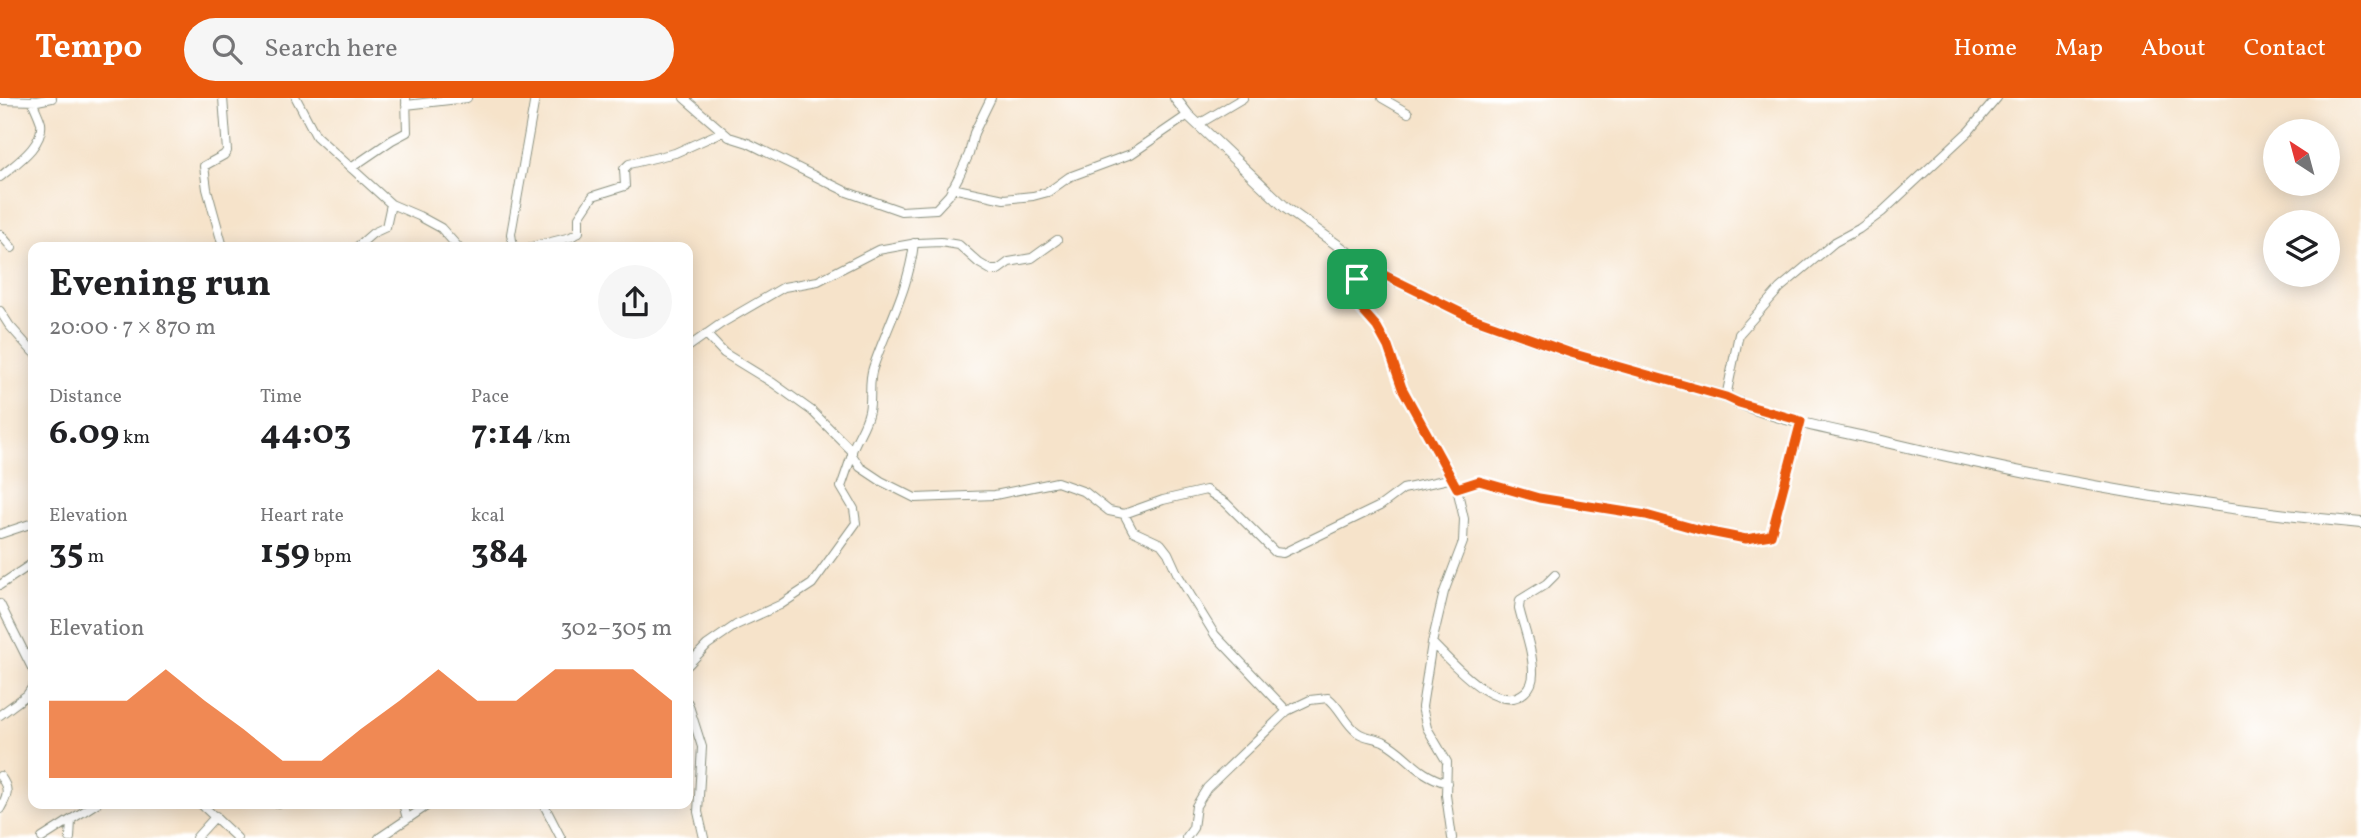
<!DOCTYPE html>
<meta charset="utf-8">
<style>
body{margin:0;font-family:Vollkorn,serif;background:#f6f6f6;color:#202124;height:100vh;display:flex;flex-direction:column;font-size:26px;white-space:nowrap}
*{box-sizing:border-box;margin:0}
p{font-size:23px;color:#757577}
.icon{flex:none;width:38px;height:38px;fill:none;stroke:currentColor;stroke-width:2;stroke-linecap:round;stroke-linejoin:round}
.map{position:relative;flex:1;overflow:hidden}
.details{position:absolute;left:28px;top:144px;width:665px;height:567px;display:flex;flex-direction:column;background:#fff;border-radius:14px;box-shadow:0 4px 18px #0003}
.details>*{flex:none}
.needle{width:46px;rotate:324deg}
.tools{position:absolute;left:2263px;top:21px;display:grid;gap:14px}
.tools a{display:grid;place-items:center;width:77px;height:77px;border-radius:50%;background:#fff;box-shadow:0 4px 18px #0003;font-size:35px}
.pin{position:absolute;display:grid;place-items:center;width:60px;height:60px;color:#fff;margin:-30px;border-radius:14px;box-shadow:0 4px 10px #0006}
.round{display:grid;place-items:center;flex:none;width:74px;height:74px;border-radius:37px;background:#f6f6f6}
.headline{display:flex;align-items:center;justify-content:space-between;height:119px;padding:0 21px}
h1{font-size:38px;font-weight:700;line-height:52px}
.stats{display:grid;grid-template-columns:repeat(3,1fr);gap:10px;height:119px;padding:7px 21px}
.stats div{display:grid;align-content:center}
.stats b{font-size:35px;font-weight:700}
.stats small{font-size:19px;font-weight:400}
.stats p{font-size:19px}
.chart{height:196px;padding:14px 21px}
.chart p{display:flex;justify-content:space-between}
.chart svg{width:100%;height:126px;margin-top:7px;fill:#ea580c;opacity:.7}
header{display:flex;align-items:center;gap:42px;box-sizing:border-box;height:98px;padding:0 35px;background:#ea580c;color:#fff}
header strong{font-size:33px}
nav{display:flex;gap:38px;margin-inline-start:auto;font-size:24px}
.search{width:490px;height:63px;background:#f6f6f6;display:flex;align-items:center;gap:18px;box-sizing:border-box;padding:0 24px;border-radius:38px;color:#757577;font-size:26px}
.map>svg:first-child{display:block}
</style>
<header>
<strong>Tempo</strong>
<div class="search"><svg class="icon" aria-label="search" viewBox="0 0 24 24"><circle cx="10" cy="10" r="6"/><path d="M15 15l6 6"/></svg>Search here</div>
<nav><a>Home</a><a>Map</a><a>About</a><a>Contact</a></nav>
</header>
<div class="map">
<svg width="2361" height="740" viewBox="0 0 2361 740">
<rect width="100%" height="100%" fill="#fff"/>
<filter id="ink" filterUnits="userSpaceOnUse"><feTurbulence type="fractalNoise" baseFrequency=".0143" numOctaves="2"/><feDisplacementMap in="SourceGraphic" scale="14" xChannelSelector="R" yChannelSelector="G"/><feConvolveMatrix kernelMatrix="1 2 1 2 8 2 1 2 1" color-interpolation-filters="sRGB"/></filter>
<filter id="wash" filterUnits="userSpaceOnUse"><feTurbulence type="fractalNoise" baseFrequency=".00686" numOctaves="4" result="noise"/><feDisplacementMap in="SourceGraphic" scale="28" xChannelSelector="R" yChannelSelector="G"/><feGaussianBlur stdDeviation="1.57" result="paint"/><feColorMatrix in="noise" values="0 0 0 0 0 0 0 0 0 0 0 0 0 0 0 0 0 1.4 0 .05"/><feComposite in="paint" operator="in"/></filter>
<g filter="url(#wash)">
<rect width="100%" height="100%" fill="#f6e3ca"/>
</g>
<g filter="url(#ink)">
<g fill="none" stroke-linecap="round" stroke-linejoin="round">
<defs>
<path id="minor" d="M296,0L316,38L391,106L419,118L441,130L458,149
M684,0L729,39L748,45L847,94L901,113L936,111L949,97L959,78L969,56L974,35L991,0
M1382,0L1408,15
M0,2L37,3L52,0
M406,7L467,0
M1199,26L1243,0
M351,70L392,42L407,34L406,0
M0,79C15,66 44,48 41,25C39,18 35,10 32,3
M952,90L1004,101L1033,98L1048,94L1069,79L1131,56L1188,17
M0,136L12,150
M223,149L207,91L204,68L224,57L227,53L223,0
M357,149L373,135L386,129L391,106
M513,149L511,136L535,0
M531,149L571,139L579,134V119L593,98L625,88L624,71L629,66L675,55L722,34
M1368,169L1347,196L1377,229L1388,249L1402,290L1457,390L1464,421L1463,444L1444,494L1432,545C1451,563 1497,619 1525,594C1531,589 1533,583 1533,575C1533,553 1524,531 1519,510L1520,502L1546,486L1555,477
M0,213L9,227L33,254
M706,236L724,255L773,285L812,313L852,353V357L860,369L881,383L915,400L995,397L1057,384L1085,394L1109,413L1124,416L1163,402L1206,392L1226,405L1275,454L1283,455L1380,408L1403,391L1453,380
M688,249L722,225L784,189L818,183L878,152L917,145L941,144L959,147L979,165L991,172H998L1009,164L1032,160L1057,142
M1726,299L1739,236L1780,190L1835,144L1859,131L1882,114L1969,33L1997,0
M852,353C857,339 866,328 869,313C872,299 868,284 873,270C887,228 909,191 914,145
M1457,390L1480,383L1539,400L1646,417L1700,432L1746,441L1771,437L1801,323
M1124,416L1133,433L1161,446L1168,455L1178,477L1215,537L1287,613
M0,436L33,425
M0,487L33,465
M0,506L33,572
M1432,545L1422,609L1427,630L1447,664L1446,697L1452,740
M688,567L707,547L736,527L780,507L812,486L856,425L854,411L841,389L852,357
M688,605L702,649L698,714L704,740
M0,617L27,597L33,588
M0,678C10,691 8,697 0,711
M200,705L237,740
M276,705H281
M403,705L407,721
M543,705L561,740
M42,740L97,705
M70,740L71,722
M196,740L216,718
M379,740L431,705
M1186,740L1193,730L1196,708L1207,690L1287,613L1310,602L1328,600C1340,609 1345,625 1357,634C1365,640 1374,639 1383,643C1409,657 1415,676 1447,685"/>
<path id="tertiary" d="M1175,0L1188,17L1286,110L1368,169L1470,219L1571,255L1726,299C1775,323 1837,332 1890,345C2045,382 2202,410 2361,425"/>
</defs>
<use href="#minor" stroke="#8a907f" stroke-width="10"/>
<use href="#tertiary" stroke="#8a907f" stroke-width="12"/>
<use href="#minor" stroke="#fff" stroke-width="8"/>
<use href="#tertiary" stroke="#fff" stroke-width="10"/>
</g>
</g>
<g fill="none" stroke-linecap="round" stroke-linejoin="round" filter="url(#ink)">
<defs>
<path id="route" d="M1368,169L1470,219L1571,255L1726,299L1739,305L1801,323L1771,437L1746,441L1700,432L1646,417L1539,400L1479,383L1457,390L1402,290L1388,249L1377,229L1347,195Z"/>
</defs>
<use href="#route" stroke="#fff" stroke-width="14"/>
<use href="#route" stroke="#ea580c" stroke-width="9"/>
</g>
</svg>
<div class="tools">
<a><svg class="needle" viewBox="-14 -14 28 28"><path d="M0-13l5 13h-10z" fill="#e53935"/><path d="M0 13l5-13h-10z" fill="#757577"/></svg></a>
<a><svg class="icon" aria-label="layers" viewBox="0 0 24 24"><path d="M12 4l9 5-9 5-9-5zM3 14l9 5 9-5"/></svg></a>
</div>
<div class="pin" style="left:1357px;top:181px;background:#1e9e55"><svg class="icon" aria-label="arrive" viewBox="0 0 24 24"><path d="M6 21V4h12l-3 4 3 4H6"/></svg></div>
<section class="details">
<div class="headline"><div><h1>Evening run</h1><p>20:00 · 7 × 870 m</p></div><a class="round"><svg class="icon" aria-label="share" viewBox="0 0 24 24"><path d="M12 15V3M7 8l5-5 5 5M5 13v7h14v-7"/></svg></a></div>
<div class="stats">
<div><p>Distance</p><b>6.09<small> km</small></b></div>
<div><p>Time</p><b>44:03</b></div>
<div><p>Pace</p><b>7:14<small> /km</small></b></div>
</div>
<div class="stats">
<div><p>Elevation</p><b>35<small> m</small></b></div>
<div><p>Heart rate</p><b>159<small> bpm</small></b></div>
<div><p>kcal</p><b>384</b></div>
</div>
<div class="chart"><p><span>Elevation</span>302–305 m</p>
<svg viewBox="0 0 160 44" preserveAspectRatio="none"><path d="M0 44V17L10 17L20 17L30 6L40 17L50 27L60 38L70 38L80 27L90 17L100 6L110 17L120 17L130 6L140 6L150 6L160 17V44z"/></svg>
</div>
</section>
</div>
